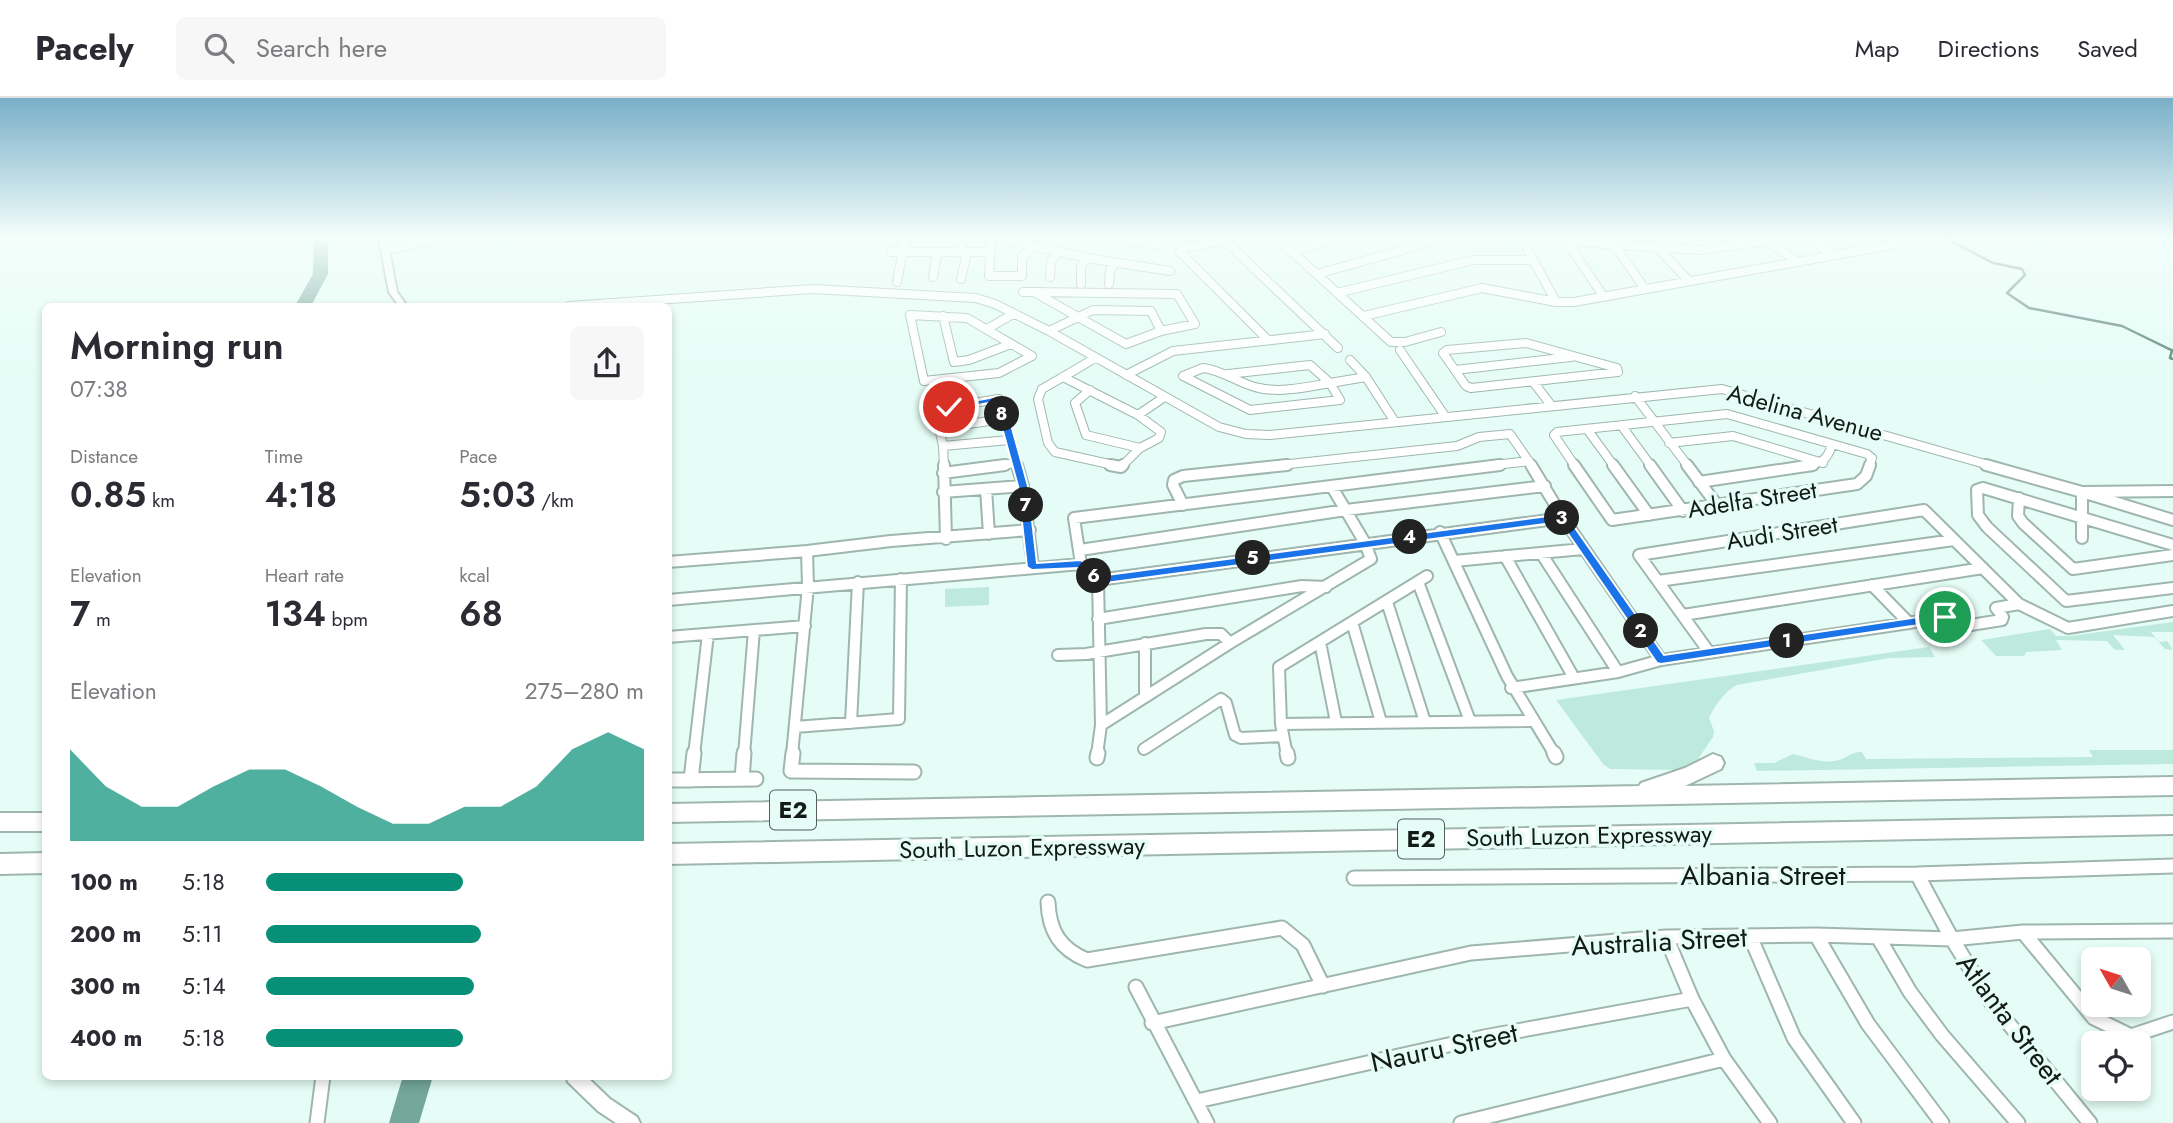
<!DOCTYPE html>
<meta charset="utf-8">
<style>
body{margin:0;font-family:Jost,sans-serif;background:#f7f7f7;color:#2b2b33;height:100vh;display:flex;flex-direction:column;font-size:26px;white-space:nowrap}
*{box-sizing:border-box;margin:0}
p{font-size:23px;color:#7c7c81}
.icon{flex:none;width:38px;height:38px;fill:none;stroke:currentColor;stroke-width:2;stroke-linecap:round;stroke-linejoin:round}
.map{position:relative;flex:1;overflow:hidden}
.side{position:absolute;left:42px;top:205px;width:630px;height:777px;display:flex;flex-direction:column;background:#fff;border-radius:10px;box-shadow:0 4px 10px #0003}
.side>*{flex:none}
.needle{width:46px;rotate:309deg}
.tools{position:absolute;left:2081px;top:849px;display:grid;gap:14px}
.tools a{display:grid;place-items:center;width:70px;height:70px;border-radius:10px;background:#fff;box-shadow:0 4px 10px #0003;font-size:35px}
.pin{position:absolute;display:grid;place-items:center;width:60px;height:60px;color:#fff;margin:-30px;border:4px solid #fff;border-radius:50%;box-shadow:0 2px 7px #0007}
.km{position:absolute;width:35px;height:35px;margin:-18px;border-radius:50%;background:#222;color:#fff;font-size:19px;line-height:35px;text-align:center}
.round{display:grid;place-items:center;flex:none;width:74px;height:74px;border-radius:10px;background:#f7f7f7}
.overview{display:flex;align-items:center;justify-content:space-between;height:119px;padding:0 28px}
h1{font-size:38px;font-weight:600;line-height:52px}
.stats{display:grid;grid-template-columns:repeat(3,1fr);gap:10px;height:119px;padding:7px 28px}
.stats div{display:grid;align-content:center}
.stats b{font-size:35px;font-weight:600}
.stats small{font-size:19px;font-weight:400}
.stats p{font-size:19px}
.chart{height:196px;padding:14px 28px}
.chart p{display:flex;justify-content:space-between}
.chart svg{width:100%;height:126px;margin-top:7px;fill:#078f77;opacity:.7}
ul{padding:0 28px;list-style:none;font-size:23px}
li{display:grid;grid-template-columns:112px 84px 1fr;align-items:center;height:52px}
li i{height:18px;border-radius:9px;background:#078f77}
header{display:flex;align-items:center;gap:42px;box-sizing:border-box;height:98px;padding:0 35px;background:#fff;border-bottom:2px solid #e1e1e2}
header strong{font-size:33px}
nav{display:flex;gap:38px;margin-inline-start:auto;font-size:24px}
.search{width:490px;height:63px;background:#f7f7f7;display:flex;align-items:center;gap:18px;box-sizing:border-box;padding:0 24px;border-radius:10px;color:#7c7c81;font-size:26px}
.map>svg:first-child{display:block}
</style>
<header>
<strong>Pacely</strong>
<div class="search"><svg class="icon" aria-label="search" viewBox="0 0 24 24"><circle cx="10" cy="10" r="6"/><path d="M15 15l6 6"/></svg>Search here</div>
<nav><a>Map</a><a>Directions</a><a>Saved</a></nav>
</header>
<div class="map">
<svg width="2173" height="1025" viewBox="0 0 2173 1025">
<rect width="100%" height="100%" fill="#e5fdf6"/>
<path fill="#bdeadd" d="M989,489V507L945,509V491Z
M2173,524V534H2151L2159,544L2167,543L2173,552L2165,551L2154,539L2113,537L2125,552H2115L2107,543L2056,542L2062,552L2026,554L2024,558H1996L1981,542L2050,531L2056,538H2070Z
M1929,549L1935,559L1889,560L1737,587C1725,593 1715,607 1709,620L1714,633L1713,639L1694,667L1686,672L1610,671L1603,666L1556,602Z
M2089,652H2173V666L1757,673L1754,665H1774L1793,656C1807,659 1818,665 1834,663C1846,662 1848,654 1862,654L1866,661L2093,659Z"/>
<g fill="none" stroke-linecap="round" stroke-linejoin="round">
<path stroke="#567d73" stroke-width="2.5" d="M1947,141L1993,165L2022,171L2025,177L2007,195L2029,210L2122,228L2173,253
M2172,252L2170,260L2173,261"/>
<path fill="#73a799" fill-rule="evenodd" d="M314,141H328V176L311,208H295L313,176Z
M403,978H433L419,1025H389Z"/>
<defs>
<path id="minor-far2" d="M991,141L989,178H1022V159L1033,149
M1001,141L1087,160L1170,173
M1121,141L1163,148
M1223,141L1338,250
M1278,141L1391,244H1405L1441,234
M1522,141L1556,204
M1531,141L1699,152L1767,143
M1765,141L1796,163
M1811,141L1833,157
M1224,143L1182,150L1180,154L1267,241
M1567,144L1604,199
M1613,145L1645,191
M1657,149L1687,181
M385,152L440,141
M1291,153L1338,141
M891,154H990
M960,155L965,141
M1317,176L1442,141
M933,179L937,155
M1050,179L1051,164L1058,154
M961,181L967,155
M897,184L905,141
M1081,186V168L1087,160
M1109,186L1110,173L1115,164
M1023,194H1034
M1034,194L1177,196L1195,226L1161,233L1126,246Z
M1337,195L1473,162H1533
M569,208L813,191L976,200L995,206L1049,233L1219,329L1246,336L1270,337L1722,291L1992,368
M910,217L967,220L1032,258L999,275L924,283Z
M943,218L954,264L969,262L1011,246
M1364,218L1482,190L1556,204H1574L1897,146L1899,141
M987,231L1013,216
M1049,233L1093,212L1151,213L1161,233
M1526,245L1617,270L1618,274L1471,290L1466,288L1443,255L1447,252Z
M1400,252L1445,318
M1350,262L1366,279L1395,324
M1203,270C1223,272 1239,286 1259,290C1281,295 1307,289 1330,285L1340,302L1250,312L1183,278Z
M1455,272L1571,259
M1228,276L1310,267L1330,285
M1126,277L1173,253L1325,236
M1063,279L1138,317L1161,334L1159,340L1140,350L1122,368
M1063,279L1042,291L1038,301L1048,345L1055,354L1118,368
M1063,279L1095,260
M1330,285L1366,279
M1534,285L1551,307
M1090,292L1075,305L1086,337L1140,350
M1635,298L1688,368
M1138,317L1163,300
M1621,327L1651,368
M939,330L1004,321
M1587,331L1614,368
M1669,345L1733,338L1823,365
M943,348L1009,342
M944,368L943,348L935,311L999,301L1018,368
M992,368L1017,365
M1271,368L1457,348L1479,339L1510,336L1532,368
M1486,368L1529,363
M1575,368L1554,337L1557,334L1727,316L1867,356L1872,360L1869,368
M1801,368C1820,365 1827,365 1832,346"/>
<path id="minor-far1" d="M944,367L946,441
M1017,367L1023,388L1033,469
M1110,367L1121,369L1123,367
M1531,367L1563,420L1661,562
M1574,367L1612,422L1857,386L1866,378L1870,367
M1613,367L1649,417
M1650,367L1683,413
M1687,367L1717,407
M1986,367L2082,394V440
M943,375L1005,367
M1699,384L1813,367
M986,391L989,436
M2173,393L2082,394L2173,422
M943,394L1023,388
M2019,400L2018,418L2023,425L2073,471L2173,457
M1183,407L1173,387L1174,382L1183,378L1287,367
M1440,434L1507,578L1555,657
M2173,447L1983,390L1977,392L1978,417L1987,429L2066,503L2173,490
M1080,452L1346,412L1545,388
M1541,455L1618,574
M1505,458L1574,580
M1454,463L1583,451
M668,464L807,453
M1098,482L1563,420
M1658,483L1954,442
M1418,484L1470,623
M668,502L1081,466
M1387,504L1425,624
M1683,517L1983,470
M1098,521L1302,488L1326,489
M1352,524L1381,624
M1909,525L1942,519L1958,529L2002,522L2003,519L1996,510L2019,506
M668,539L805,528
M1320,544L1336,624
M1145,545V599
M1709,554L1639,457L1924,412L2019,506L2068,530L2173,513
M1058,557L1086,556L1206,536H1221L1230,545
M1511,590L1618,574L1661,562L1909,525L1872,487
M851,625L858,484
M1281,626L1530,623
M1101,627L1230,545L1371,461L1365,445L1332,389
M795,629L899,621L901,481
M1144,651L1221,601L1226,605L1235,637L1241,640L1283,638
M694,657L708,536
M744,657L754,532
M792,657L808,488L807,453L891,443L1030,432
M1097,657L1101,627L1098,482L1081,466L1074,420L1500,367
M1287,657L1281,626L1279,569L1427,478"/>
<path id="minor" d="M793,655L791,673L914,674
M1287,655L1288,660
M1554,655L1556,659
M1097,660L1098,655
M742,681L744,655
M668,682L756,681
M691,682L694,655
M1917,776L1952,841L1991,904L2090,1025
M1354,780L1917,776L2173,768
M1048,804C1049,833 1060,851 1087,862L1282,830L1303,847L1323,888
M2023,834L2094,920L2131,938L2173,924
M1816,837L1868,926L1942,1025
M1750,838L1794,940L1854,1025
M1666,839L1692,901L1724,961L1770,1025
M1878,839L1910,894L1942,937L2018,1025
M1136,889L1207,1025
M1152,925L1471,855L1666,839L1816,837L1952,841L2023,834L2173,833
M1197,1003L1484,939L1692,901
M317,1025L323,978
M1461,1025L1724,961"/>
<path id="tertiary" d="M379,141H387L397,194L407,208H399L389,194Z
M566,978H586L610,1001L637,1019L640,1025H616L598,1013L568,984Z"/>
<path id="motorway" d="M1713,656L1721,659L1724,665L1721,671L1685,688L2173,679V697L668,724V706L1639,688L1641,685L1685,670Z
M0,715H46V733H0Z
M2173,718V736L668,766V746Z
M46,755V775L0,776V756Z"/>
</defs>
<use href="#minor-far2" stroke="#9fb6af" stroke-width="10"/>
<use href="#minor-far1" stroke="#9fb6af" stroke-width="14"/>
<use href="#minor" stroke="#9fb6af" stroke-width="17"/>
<use href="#tertiary" stroke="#9fb6af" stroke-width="4"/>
<use href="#motorway" stroke="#9fb6af" stroke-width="4"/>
<use href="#minor-far2" stroke="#fff" stroke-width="8"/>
<use href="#minor-far1" stroke="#fff" stroke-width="10"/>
<use href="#minor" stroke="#fff" stroke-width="13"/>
<use href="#tertiary" fill="#fff" fill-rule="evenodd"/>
<use href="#motorway" fill="#fff" fill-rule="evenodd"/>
</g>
<linearGradient id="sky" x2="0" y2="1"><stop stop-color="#79afc8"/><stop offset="0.49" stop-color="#f3fefb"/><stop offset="1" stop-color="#f3fefb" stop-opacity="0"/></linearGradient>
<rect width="2173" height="285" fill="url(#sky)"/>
<path fill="#1a73e8" stroke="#fff" stroke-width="2" d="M999,298L1004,301L1028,388L1037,465L1081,462L1100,478L1563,416L1566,417L1664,557L1945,515L1950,519L1945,523L1661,566L1657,565L1560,424L1098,486L1079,470L1032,472L1027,469L1018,388L995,304L949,312L944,309Z"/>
<g text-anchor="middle" stroke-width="7" stroke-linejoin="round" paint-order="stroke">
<g fill="#e5fdf6" stroke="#525f5b" stroke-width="2">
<rect x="770" y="692.5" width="46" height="39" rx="5"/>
<rect x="1398" y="721.5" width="46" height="39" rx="5"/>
</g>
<g font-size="23" font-weight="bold" fill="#131b19">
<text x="793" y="720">E2</text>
<text x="1421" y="749">E2</text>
</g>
<g font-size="24" fill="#131b19" stroke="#e5fdf6">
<text transform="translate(1805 315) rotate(15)" y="8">Adelina Avenue</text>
<text transform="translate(1752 402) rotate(-9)" y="8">Adelfa Street</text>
<text transform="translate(1782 435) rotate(-9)" y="8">Audi Street</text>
<text transform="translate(1589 738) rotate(-1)" y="8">South Luzon Expressway</text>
<text transform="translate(1022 750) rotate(-1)" y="8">South Luzon Expressway</text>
</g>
<g font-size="28" fill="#131b19" stroke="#e5fdf6">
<text x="1763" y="787">Albania Street</text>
<text transform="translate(1659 843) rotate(-3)" y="10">Australia Street</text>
<text transform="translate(2010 921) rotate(53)" y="10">Atlanta Street</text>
<text transform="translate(1444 949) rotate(-12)" y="10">Nauru Street</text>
</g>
</g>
</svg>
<div class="tools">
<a><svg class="needle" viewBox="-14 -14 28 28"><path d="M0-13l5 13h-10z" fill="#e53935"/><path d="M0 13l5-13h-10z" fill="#7c7c81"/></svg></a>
<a><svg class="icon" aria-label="locate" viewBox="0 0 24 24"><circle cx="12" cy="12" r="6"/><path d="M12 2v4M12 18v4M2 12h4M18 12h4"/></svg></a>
</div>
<div class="pin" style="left:1945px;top:519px;background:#1e9e55"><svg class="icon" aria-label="arrive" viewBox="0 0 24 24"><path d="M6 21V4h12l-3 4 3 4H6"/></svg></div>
<div class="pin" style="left:949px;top:309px;background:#d93025"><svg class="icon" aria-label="check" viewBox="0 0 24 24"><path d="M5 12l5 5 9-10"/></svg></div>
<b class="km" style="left:1787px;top:543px">1</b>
<b class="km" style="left:1641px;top:533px">2</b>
<b class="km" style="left:1562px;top:420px">3</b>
<b class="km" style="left:1410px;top:439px">4</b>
<b class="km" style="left:1253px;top:460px">5</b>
<b class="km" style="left:1094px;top:478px">6</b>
<b class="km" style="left:1026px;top:407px">7</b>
<b class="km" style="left:1002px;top:316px">8</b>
<section class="side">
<div class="overview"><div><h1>Morning run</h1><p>07:38</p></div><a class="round"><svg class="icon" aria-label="share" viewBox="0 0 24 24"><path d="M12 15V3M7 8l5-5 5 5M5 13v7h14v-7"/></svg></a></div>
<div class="stats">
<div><p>Distance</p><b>0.85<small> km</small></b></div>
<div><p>Time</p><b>4:18</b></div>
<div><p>Pace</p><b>5:03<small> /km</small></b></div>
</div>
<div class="stats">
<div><p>Elevation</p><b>7<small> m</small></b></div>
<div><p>Heart rate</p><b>134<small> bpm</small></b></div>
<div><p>kcal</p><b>68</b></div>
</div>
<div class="chart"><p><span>Elevation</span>275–280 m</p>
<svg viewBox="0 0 160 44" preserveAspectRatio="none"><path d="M0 44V12L10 25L20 32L30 32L40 25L50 19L60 19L70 25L80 32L90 38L100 38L110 32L120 32L130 25L140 12L150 6L160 12V44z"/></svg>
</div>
<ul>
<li><b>100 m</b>5:18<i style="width:52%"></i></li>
<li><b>200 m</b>5:11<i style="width:57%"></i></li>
<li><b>300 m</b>5:14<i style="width:55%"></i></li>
<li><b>400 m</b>5:18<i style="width:52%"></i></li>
</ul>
</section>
</div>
